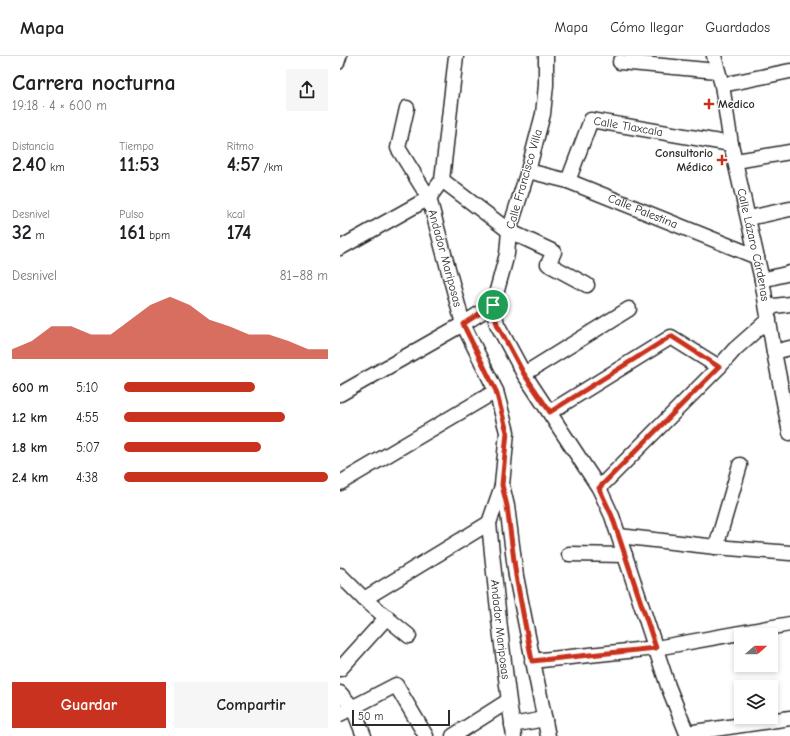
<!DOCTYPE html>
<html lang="es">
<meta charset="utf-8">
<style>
body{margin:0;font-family:"Comic Neue",sans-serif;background:#f6f6f6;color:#202124;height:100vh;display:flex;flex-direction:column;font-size:15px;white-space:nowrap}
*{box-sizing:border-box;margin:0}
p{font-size:13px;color:#757577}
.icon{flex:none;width:22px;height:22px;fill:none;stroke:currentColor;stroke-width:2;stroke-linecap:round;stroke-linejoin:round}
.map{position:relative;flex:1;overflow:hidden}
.panel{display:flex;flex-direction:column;background:#fff;width:340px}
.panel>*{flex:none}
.needle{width:26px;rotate:70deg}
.controls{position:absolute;left:394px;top:572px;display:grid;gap:8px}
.controls a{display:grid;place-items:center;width:44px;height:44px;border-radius:0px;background:#fff;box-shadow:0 2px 6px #0003;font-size:20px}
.scale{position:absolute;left:12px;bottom:10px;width:98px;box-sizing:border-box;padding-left:4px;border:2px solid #2b2b2b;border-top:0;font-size:11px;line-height:14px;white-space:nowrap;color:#2b2b2b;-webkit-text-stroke:3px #fff;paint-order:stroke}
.pin{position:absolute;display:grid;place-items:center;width:34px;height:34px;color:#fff;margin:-17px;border:2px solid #fff;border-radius:50%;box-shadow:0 1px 4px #0007}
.round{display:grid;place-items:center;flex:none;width:42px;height:42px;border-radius:0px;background:#f6f6f6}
.overview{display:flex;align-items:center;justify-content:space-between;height:68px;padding:0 12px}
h1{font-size:22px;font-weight:700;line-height:30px}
.figures{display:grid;grid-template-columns:repeat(3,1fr);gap:6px;height:68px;padding:4px 12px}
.figures div{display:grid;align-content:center}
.figures b{font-size:20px;font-weight:700}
.figures small{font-size:11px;font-weight:400}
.figures p{font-size:11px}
.chart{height:112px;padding:8px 12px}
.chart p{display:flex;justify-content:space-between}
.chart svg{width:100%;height:72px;margin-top:4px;fill:#c8321e;opacity:.7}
.action{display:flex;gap:8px;margin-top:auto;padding:8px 12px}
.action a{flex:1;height:46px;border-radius:0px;background:#c8321e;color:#fff;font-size:16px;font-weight:700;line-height:46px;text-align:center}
.action a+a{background:#f6f6f6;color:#202124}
ul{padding:0 12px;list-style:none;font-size:13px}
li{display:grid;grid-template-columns:64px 48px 1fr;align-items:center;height:30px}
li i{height:10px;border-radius:5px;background:#c8321e}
header{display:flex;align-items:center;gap:24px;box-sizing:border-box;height:56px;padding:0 20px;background:#fff;border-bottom:1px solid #e0e0e0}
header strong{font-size:19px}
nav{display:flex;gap:22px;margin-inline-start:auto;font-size:14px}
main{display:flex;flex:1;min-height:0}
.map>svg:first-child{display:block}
</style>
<header>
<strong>Mapa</strong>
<nav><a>Mapa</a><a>Cómo llegar</a><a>Guardados</a></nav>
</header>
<main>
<section class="panel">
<div class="overview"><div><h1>Carrera nocturna</h1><p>19:18 · 4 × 600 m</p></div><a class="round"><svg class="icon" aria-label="share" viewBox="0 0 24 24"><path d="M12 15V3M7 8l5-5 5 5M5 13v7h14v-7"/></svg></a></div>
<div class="figures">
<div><p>Distancia</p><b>2.40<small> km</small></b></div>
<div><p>Tiempo</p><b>11:53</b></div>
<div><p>Ritmo</p><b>4:57<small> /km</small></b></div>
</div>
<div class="figures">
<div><p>Desnivel</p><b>32<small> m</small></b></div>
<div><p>Pulso</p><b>161<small> bpm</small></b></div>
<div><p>kcal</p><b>174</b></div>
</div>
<div class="chart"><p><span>Desnivel</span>81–88 m</p>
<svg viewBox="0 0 160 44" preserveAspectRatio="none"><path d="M0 44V38L10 33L20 24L30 24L40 29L50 29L60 20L70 11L80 6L90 11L100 20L110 24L120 29L130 29L140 33L150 38L160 38V44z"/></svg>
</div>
<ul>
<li><b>600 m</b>5:10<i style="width:64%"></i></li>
<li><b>1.2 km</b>4:55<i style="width:79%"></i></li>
<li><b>1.8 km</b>5:07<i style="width:67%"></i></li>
<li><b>2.4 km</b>4:38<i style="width:100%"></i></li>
</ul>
<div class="action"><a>Guardar</a><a>Compartir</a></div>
</section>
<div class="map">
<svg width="450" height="680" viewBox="0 0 450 680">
<rect width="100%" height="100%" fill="#fff"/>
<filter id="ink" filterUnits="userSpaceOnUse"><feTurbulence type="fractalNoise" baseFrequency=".025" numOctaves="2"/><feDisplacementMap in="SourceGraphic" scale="8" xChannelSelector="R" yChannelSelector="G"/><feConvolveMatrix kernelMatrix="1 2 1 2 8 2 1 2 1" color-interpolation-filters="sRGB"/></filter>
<g filter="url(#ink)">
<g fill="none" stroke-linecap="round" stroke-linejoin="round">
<defs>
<path id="service" d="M0,9L3,0"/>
<g id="minor">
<path d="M206,0V29L203,58L188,115L169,175L167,198L153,249L157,268L184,318L259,432L272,460L328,630L348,680"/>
<path id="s1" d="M374,0L382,29L391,88L422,224L434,296L450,377"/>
<path d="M280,6L377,15"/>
<path d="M382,29L450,15"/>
<path id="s2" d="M67,52L58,92L89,142L123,268L156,335L167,376L162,429L167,450L176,520L208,680"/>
<path d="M396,105L450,96"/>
<path id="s3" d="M188,115L228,125L417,201"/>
<path d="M102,124L169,175L214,196L208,208L247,229"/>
<path id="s4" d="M228,125L251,64L391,88"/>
<path d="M409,162L450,153"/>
<path d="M0,192L89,142L102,124L116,0"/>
<path d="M422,224L450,217"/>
<path d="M427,251L450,248"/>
<path d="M434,296L450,292"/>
<path d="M184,318L289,253"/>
<path d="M0,338L123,268L153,249"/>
<path d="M210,356L331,281L379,311"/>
<path d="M0,427L156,335"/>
<path d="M259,432L379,311L395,293L429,263"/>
<path id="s5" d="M149,467C156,538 163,609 174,680"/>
<path d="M279,480L376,491L450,497"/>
<path d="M376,491L400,409"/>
<path d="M229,498L285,499"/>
<path d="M0,519L24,543L69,580"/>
<path d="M24,543L149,467L162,430"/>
<path d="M192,605L316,592L450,568"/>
<path d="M0,613L47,561"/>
<path d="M0,637L13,652L24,680"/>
<path d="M0,658L56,629L86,680"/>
<path d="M172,669L205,663"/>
<path d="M347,677L450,662"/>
<path d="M113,680L168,645"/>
</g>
</defs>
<use href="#service" stroke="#2b2b2b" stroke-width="10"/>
<use href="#minor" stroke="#2b2b2b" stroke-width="17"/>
<use href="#service" stroke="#fff" stroke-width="7"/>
<use href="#minor" stroke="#fff" stroke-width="14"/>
</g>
</g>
<g fill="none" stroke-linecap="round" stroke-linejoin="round" filter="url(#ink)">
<defs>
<path id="route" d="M153,249L157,268L184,318L210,356L331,280L379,311L259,432L272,460L316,592L192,605L176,520L167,450L162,429L167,376L156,335L123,268Z"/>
</defs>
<use href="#route" stroke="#fff" stroke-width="8"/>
<use href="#route" stroke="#c8321e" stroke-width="5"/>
</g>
<g fill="#c8321e" stroke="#fff" stroke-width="1.5">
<path d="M367 42h4v4h4v4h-4v4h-4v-4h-4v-4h4z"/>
<path d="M380 98h4v4h4v4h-4v4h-4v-4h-4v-4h4z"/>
</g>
<g text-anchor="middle" stroke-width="3" stroke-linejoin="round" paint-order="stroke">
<g font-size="12" font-weight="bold" fill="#2b2b2b" stroke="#fff" text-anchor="start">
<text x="378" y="52">Medico</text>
<text x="373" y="101" text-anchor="end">Consultorio<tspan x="373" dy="14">Médico</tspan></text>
</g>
<g font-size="12" fill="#2b2b2b" stroke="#fff">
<text dy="4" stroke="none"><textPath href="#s4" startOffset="103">Calle Tlaxcala</textPath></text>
<text transform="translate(184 123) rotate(-74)" y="4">Calle Francisco Villa</text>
<text dy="4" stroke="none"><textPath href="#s3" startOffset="122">Calle Palestina</textPath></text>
<text dy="4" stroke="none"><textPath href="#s1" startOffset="193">Calle Lázaro Cárdenas</textPath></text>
<text dy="4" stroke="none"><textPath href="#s2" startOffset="162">Andador Mariposas</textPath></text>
<text dy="4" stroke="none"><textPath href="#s5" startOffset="107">Andador Mariposas</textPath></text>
</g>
</g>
</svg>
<div class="controls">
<a><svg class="needle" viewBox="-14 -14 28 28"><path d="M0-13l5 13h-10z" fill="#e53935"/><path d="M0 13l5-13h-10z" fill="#757577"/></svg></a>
<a><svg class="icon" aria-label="layers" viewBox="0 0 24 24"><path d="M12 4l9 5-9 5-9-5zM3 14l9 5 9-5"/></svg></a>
</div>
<div class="scale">50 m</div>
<div class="pin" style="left:153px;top:249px;background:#1e9e55"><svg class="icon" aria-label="arrive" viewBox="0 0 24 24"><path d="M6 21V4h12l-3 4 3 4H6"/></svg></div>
</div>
</main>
